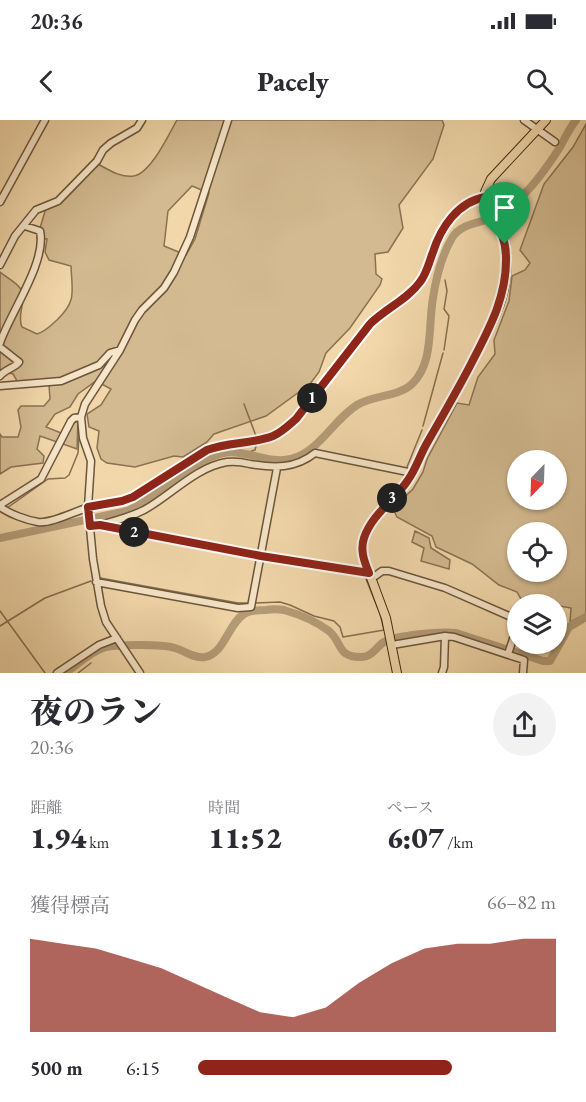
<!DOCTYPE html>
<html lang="ja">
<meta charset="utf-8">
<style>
body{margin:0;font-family:"EB Garamond","Noto Serif JP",serif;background:#f2f2f3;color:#2b2b33;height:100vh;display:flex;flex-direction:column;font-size:22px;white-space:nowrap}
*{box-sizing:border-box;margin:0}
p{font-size:20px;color:#7c7c81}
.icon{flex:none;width:33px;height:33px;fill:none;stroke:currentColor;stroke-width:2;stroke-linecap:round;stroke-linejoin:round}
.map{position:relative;height:553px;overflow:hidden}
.panel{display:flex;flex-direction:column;background:#fff;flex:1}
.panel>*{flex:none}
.needle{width:39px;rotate:203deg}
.controls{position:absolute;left:507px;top:330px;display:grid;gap:12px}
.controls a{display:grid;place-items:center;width:60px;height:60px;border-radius:50%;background:#fff;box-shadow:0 2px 4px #0004;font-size:30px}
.pin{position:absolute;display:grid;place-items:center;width:51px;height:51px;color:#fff;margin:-62px -26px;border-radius:50% 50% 50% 0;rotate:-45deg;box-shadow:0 0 6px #0007}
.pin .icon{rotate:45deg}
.km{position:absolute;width:30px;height:30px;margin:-15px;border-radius:50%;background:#222;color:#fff;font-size:16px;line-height:30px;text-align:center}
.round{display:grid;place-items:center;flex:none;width:63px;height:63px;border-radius:32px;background:#f2f2f3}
.head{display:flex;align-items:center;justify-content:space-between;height:102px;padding:0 30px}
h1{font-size:33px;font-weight:800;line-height:45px}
.metrics{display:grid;grid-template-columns:repeat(3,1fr);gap:9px;height:102px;padding:6px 30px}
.metrics div{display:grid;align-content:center}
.metrics b{font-size:30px;font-weight:800}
.metrics small{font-size:16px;font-weight:400}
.metrics p{font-size:16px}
.chart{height:168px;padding:12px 30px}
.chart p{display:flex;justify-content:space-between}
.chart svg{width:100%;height:108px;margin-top:6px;fill:#8f2418;opacity:.7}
ul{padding:0 30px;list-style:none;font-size:20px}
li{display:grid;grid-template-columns:96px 72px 1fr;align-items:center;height:45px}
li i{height:15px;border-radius:8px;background:#8f2418}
.status{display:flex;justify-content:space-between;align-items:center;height:42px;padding:0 30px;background:#fff;direction:ltr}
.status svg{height:16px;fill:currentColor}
header{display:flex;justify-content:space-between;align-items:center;height:78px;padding:0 30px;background:#fff;font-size:27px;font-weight:800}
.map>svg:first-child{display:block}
</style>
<div class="status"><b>20:36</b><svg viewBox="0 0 49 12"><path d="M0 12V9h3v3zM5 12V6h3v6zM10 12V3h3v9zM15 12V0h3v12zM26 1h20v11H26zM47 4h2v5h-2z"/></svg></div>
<header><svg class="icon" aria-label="back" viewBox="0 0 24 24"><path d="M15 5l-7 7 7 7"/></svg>Pacely<svg class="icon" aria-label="search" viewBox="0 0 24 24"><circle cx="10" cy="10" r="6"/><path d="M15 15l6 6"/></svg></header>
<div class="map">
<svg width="586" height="553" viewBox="0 0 586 553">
<rect width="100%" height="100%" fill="#f1d7aa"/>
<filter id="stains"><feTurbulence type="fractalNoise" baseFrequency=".00333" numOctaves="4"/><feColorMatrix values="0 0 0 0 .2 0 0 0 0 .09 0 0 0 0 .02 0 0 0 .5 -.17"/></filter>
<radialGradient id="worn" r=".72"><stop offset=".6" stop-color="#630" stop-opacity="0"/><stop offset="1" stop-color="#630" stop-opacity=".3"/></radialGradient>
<path fill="#d3ba90" stroke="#897252" stroke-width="1.5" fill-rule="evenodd" d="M177,0H442L444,5L433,39L399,85L403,108L388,132L375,134L376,154L382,159L380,165L350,208L326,233L319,252L310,264L266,296L214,314L207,322L183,337L174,336L135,347L107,343L101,339L97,328L99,311L89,307L87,294L101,285L111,269L96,261L78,274L70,287L55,294L46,307L66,315L73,300H78L77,329L40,316L37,329L44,336L43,343L11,347L0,354V314L2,317H18L21,307L18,290L21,286H44L50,279L49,265L20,266L13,254L6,252L0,258V152C6,157 16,162 20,168C28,180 16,195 22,207L37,214C45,212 50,206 57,200C77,181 72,172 71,146L49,140L45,132L47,119L37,118L46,88L56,85L98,44C109,50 121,58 134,56C151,53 169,14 177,0ZM192,66L209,73L195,119L186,135L164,126L168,91Z
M586,4V494L570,502L571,488L521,479L517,472L499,465L472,444L436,427L432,416L397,397L394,391L395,386L413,369L423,352L427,339L457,283L469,285L478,257L495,234L494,220L509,181L512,156L525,150L530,143L520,130L544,64L573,27ZM518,340H556V380H518ZM518,412H556V452H518Z
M415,411L429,418L431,428L450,440L449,449L421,441L424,428L412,422Z"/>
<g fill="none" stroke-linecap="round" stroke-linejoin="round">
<path stroke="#856e4f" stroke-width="1.5" d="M444,230L449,196L444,189L447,171L445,160
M244,284L256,316
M423,306L443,233
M246,333L255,330L256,326
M407,347L422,310
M7,388L48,359L65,358L69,355L78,333L79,316
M100,458L238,483H249
M255,483L280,482L290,485L314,496L334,501L340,507L343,517L384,510L380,494L366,459
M0,491L45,553
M0,506L45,478L91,461
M78,553L91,543"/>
<path stroke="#b49c77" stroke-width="8" d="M0,418L127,391C160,376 185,345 220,334C244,327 267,345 291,339C319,332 333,300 357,285C373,275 398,277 412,264C434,243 428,206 433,178C436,158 442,135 452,118C463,100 488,104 504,92C526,76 545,51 560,27C565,18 569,9 576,0
M65,553C77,545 89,533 103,528C115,524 162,524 175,528C185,531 195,539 205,537C225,533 228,504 244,494C250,490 259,490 266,490C272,489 278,489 284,490C298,494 317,502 329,511C343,523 337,538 362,537C372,537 376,527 384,522C397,515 441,511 456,513L543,541H550L569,507L586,497"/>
<defs>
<path id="minor" d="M524,0L555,22
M0,82L45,0
M0,145L15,116L36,90L58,81L97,41L103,30L111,23L137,8L142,0
M0,223C10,193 47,142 40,111L25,106
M0,227L19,242C15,248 5,249 0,256
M0,266L61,261L99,245L110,233L120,230
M0,385L41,359L71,301L74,298L81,297
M0,387C10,394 26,400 38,402C52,404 77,390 90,387C109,383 126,382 143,372C165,359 184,340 208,330C229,320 253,325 274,315C283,312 289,305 296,299L370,204C385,189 408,179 420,162C427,153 429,142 433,132C441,107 458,83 485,77
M100,405C115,401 130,397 144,390C171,375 196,347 227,342C235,341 242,342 250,344C274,348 295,349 315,333L413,353
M90,406L100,405L261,436L369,453
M371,459L382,451H389L445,468L518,500
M96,462L238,488L251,487L277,348
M392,525L445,516L454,517L524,540L523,553
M508,534L518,504
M57,553L99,525L117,518
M140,553L106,502L101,486L93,439L88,387L91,341L83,318L81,297L85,284L120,230L135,200L142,190L164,168L174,152L190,117L228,0
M442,553L444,547L445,516"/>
<path id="major" d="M397,553L386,498L363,436C359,400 395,382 411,356C418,344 422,331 429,319C446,290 462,261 478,231C487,214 497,196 502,177C508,155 510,126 499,105C494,94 486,85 485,72L491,59L546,0"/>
</defs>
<use href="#minor" stroke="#6c553a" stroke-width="9"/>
<use href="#major" stroke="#3f2a14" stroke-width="10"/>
<use href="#minor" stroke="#f6e5c8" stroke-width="6"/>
<use href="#major" stroke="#f1d7aa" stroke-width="8"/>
</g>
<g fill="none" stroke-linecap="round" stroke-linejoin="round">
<defs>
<path id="route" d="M485,77C493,98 506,114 506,137C507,177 489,209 471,244C457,271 442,297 427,323C420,335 416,349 408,360C395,380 372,394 364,418C360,430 364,441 369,453L261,436L100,405L90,406L88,387L122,381L133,377L207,330C228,322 252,324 273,316C282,312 289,305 296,299L370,204C385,189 408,179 420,162C427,153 429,142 433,132C441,107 458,82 485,77Z"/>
</defs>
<use href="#route" stroke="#fff" stroke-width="12"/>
<use href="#route" stroke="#8f2418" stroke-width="8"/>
</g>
<rect width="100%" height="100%" filter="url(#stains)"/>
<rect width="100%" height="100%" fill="url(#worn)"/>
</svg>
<div class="controls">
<a><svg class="needle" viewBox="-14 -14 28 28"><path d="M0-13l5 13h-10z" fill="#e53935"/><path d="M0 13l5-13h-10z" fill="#7c7c81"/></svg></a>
<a><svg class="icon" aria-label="locate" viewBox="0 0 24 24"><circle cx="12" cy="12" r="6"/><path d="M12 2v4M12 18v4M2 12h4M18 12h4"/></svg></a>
<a><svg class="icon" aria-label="layers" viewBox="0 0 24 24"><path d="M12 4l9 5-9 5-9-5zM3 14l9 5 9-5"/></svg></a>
</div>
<div class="pin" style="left:505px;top:124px;background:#1e9e55"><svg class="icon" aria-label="arrive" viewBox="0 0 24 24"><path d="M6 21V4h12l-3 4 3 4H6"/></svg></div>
<b class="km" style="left:312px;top:278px">1</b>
<b class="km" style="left:134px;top:412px">2</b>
<b class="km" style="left:392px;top:378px">3</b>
</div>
<section class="panel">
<div class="head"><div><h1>夜のラン</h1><p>20:36</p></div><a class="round"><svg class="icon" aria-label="share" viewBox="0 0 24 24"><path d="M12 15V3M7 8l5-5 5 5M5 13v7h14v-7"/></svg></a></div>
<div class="metrics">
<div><p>距離</p><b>1.94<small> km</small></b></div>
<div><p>時間</p><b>11:52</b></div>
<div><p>ペース</p><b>6:07<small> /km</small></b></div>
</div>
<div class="chart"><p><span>獲得標高</span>66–82 m</p>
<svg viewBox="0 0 160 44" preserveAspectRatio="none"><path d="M0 44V6L10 8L20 10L30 14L40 18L50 24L60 30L70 36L80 38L90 34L100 24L110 16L120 10L130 8L140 8L150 6L160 6V44z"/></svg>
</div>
<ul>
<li><b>500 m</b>6:15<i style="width:71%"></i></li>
</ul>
</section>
